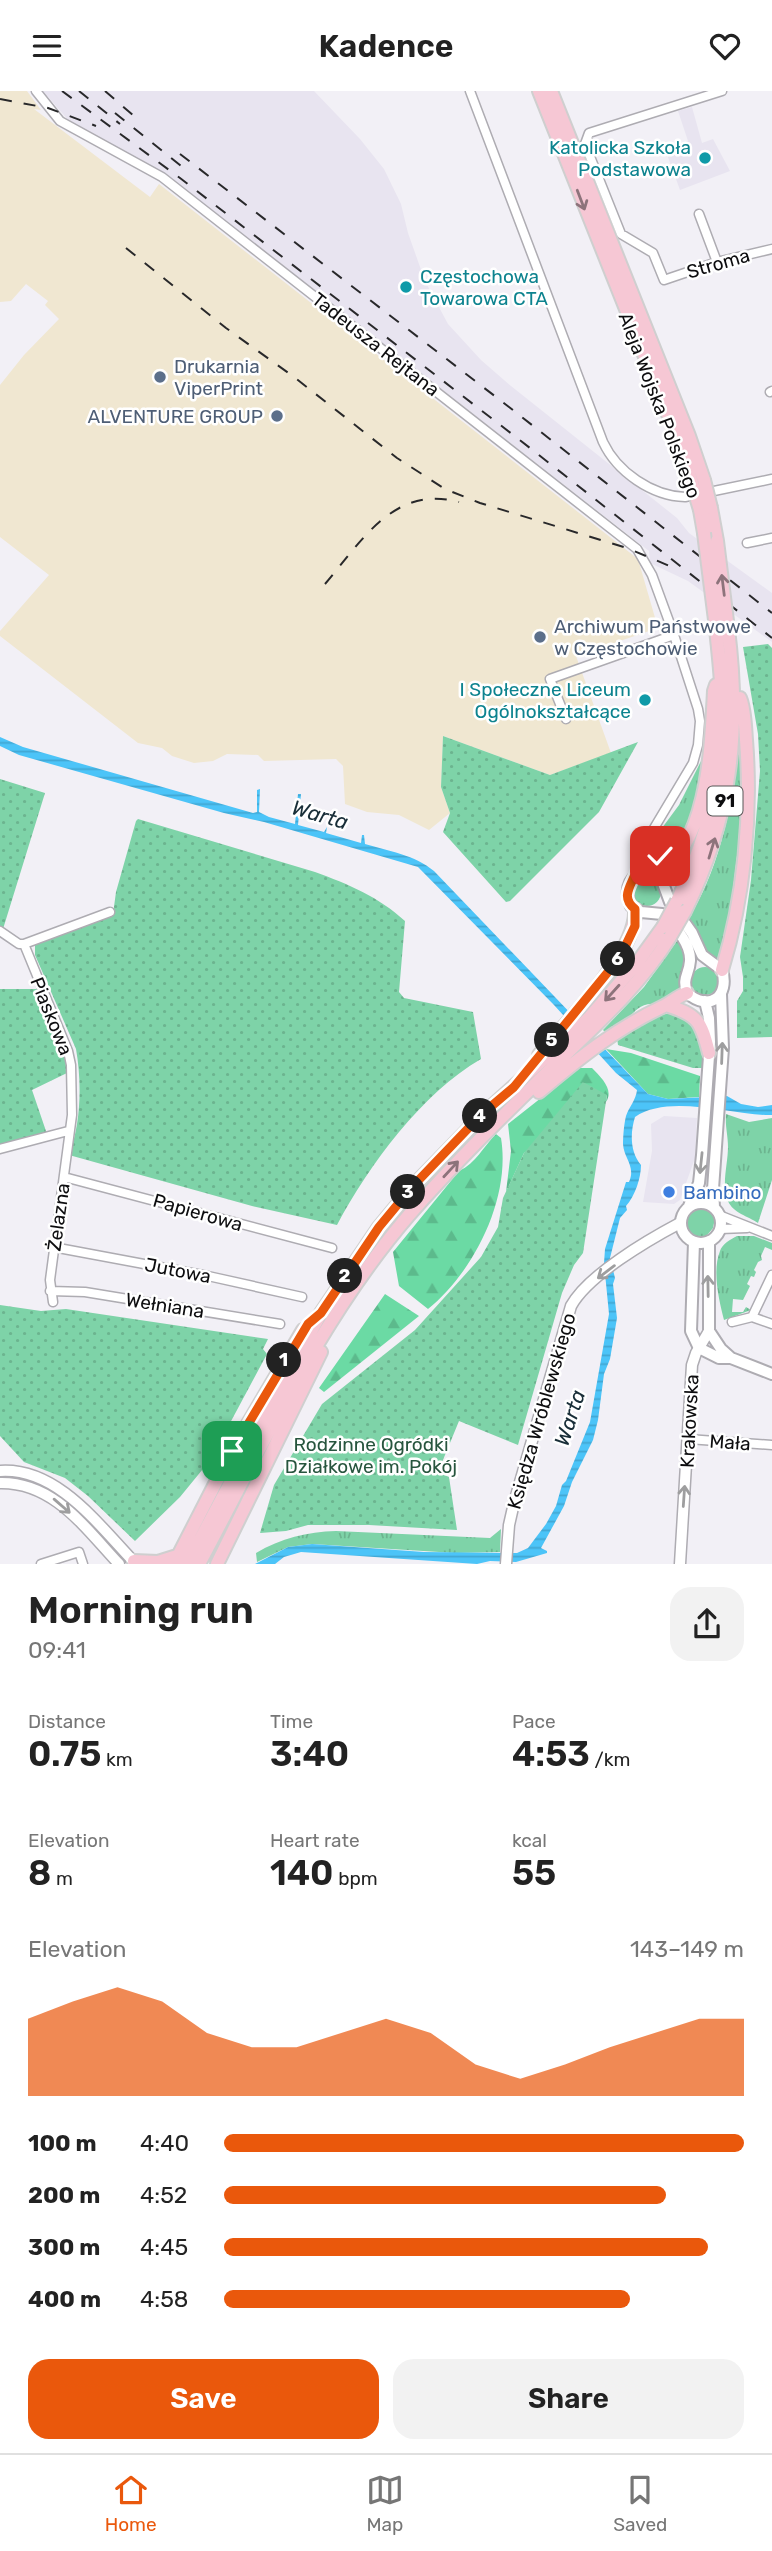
<!DOCTYPE html>
<meta charset="utf-8">
<style>
body{margin:0;font-family:Rubik,sans-serif;background:#f2f2f2;color:#222;height:100vh;display:flex;flex-direction:column;font-size:26px;white-space:nowrap}
*{box-sizing:border-box;margin:0}
p{font-size:23px;color:#767676}
.icon{flex:none;width:38px;height:38px;fill:none;stroke:currentColor;stroke-width:2;stroke-linecap:round;stroke-linejoin:round}
.map{position:relative;height:1473px;overflow:hidden}
.drawer{display:flex;flex-direction:column;background:#fff;flex:1}
.drawer>*{flex:none}
.pin{position:absolute;display:grid;place-items:center;width:60px;height:60px;color:#fff;margin:-30px;border-radius:14px;box-shadow:0 4px 10px #0006}
.km{position:absolute;width:35px;height:35px;margin:-18px;border-radius:50%;background:#222;color:#fff;font-size:19px;line-height:35px;text-align:center}
.round{display:grid;place-items:center;flex:none;width:74px;height:74px;border-radius:21px;background:#f2f2f2}
.summary{display:flex;align-items:center;justify-content:space-between;height:119px;padding:0 28px}
h1{font-size:38px;font-weight:600;line-height:52px}
.stats{display:grid;grid-template-columns:repeat(3,1fr);gap:10px;height:119px;padding:7px 28px}
.stats div{display:grid;align-content:center}
.stats b{font-size:35px;font-weight:600}
.stats small{font-size:19px;font-weight:400}
.stats p{font-size:19px}
.chart{height:196px;padding:14px 28px}
.chart p{display:flex;justify-content:space-between}
.chart svg{width:100%;height:126px;margin-top:7px;fill:#ea580c;opacity:.7}
.button{display:flex;gap:14px;margin-top:auto;padding:14px 28px}
.button a{flex:1;height:80px;border-radius:21px;background:#ea580c;color:#fff;font-size:28px;font-weight:600;line-height:80px;text-align:center}
.button a+a{background:#f2f2f2;color:#222}
ul{padding:0 28px;list-style:none;font-size:23px}
li{display:grid;grid-template-columns:112px 84px 1fr;align-items:center;height:52px}
li i{height:18px;border-radius:9px;background:#ea580c}
header{display:flex;justify-content:space-between;align-items:center;height:91px;padding:0 28px;background:#fff;font-size:32px;font-weight:600}
.tab-bar{display:flex;justify-content:space-around;align-items:center;height:98px;border-top:2px solid #e0e0e0;background:#fff;font-size:19px;color:#767676}
.tab-bar a{display:grid;justify-items:center;gap:4px}
.tab-bar .selected{color:#ea580c}
.map>svg:first-child{display:block}
</style>
<header><svg class="icon" aria-label="menu" viewBox="0 0 24 24"><path d="M4 6h16M4 12h16M4 18h16"/></svg>Kadence<svg class="icon" aria-label="heart" viewBox="0 0 24 24"><path d="M12 20l-8-8c-3-5 5-10 8-4 3-6 11-1 8 4z"/></svg></header>
<div class="map">
<svg width="772" height="1473" viewBox="0 0 772 1473">
<defs>
<pattern id="grass-tufts" width="24" height="20" patternUnits="userSpaceOnUse" patternTransform="scale(1.75)"><rect width="24" height="20" fill="#7ed3a8"/><path d="M3 7l-1-3M5 7V3M7 7l1-3M15 17l-1-3M17 17v-4M19 17l1-3" fill="none" stroke="#6cb48f"/></pattern>
<pattern id="forest-firs" width="22" height="20" patternUnits="userSpaceOnUse" patternTransform="scale(1.75)"><rect width="22" height="20" fill="#6bdaa4"/><path d="M5 1l3.5 6h-7zM16 11l3.5 6h-7z" fill="#5cba8c"/></pattern>
<pattern id="park-dots" width="8" height="8" patternUnits="userSpaceOnUse" patternTransform="scale(1.75)"><rect width="8" height="8" fill="#7ed3a8"/><path d="M2 2h.1M6 6h.1" fill="none" stroke="#6cb48f" stroke-width="1.8" stroke-linecap="round"/></pattern>
<pattern id="water-rules" width="6" height="5" patternUnits="userSpaceOnUse" patternTransform="scale(1.75)"><rect width="6" height="5" fill="#4cc4f8"/><path d="M0 2.5h6" fill="none" stroke="#41a7d3"/></pattern>
</defs>
<rect width="100%" height="100%" fill="#f2f0f6"/>
<path fill="#e8e4f0" d="M43,0H314L360,48L384,78L401,113L408,142L425,190L448,233L481,269L511,295L677,427L689,442L772,502V551L688,490L650,472L649,460L170,86L70,31Z
M692,16L702,52L713,48L730,80L680,99L665,58L688,50L678,20Z
M664,1025L697,1027L695,1067L680,1109L674,1113L643,1111L652,1060L651,1033Z"/>
<path fill="#f0e7d1" d="M0,0H27L41,19L34,18L150,106L159,93L638,468L658,537L576,565L611,662L550,684L443,645L441,696L450,722L429,739L399,724L367,721L345,713L343,675L336,668L264,670L258,664L227,663L213,670L194,672L172,665L162,657L138,652L0,545V540L49,484L0,446V294L24,264L59,228L45,214L48,210L26,193L11,210L0,211Z"/>
<path fill="url(#grass-tufts)" d="M739,621L743,684L742,723L729,831L719,871L707,864L688,829C725,767 738,692 739,621Z
M704,664L694,723L675,760L670,763L659,759L658,751L662,737L679,714Z
M633 801a14 14 0 1 1 28 0a14 14 0 1 1-28 0Z
M679,847L686,863L682,899L652,913C639,913 635,921 627,928C621,933 612,937 605,941L603,939L644,896Z
M691 890a14 14 0 1 1 28 0a14 14 0 1 1-28 0Z
M726,1023L749,1031L772,1027V1089L758,1132C748,1125 733,1122 728,1110C721,1094 728,1073 728,1056C728,1044 725,1036 726,1023Z
M700,1116L709,1118L715,1127L713,1137L704,1148L693,1146C682,1135 684,1121 700,1116Z
M737,1145H754L772,1152V1159L765,1156L761,1165L762,1169L758,1171L754,1179L756,1181L754,1186L751,1185L747,1193L750,1195L743,1209L733,1208L732,1221H743L746,1216L751,1219L724,1229C719,1209 712,1180 720,1160C722,1153 731,1148 737,1145Z
M501,1438L500,1461L455,1462L312,1453L288,1456L257,1471L256,1462C281,1447 307,1441 336,1440L490,1447Z"/>
<path fill="url(#forest-firs)" d="M606,958L631,962L700,985L699,1006L668,1008L648,1003Z
M579,977H592C602,987 614,999 606,1011L607,1004L524,1062L506,1101L511,1060L508,1033Z
M496,1043L501,1047C511,1107 474,1181 428,1218L399,1195L393,1161L459,1080C476,1072 483,1056 496,1043Z
M385,1203L419,1225L324,1301L319,1297Z"/>
<path fill="url(#park-dots)" d="M768,553L772,557V946L737,947V910L743,900V886L740,866L751,789L760,680L758,643L743,556Z
M443,645L550,684L638,651L599,721L510,810L506,811L443,741L450,722L441,696Z
M0,688L45,702L3,838L0,835Z
M138,728L315,781C348,793 379,806 405,830L399,901L404,907L473,921L481,968C422,1002 369,1074 337,1134L252,1115L69,1064C81,1032 82,992 76,958L35,864V854L113,823L116,801L136,730Z
M0,898H37L64,960L67,982L32,999L47,1043L0,1055Z
M675,922C699,928 705,954 703,977H693L618,954L617,947C636,935 652,923 675,922Z
M583,991L607,1004L583,1162L574,1174L562,1202L518,1354L459,1330L438,1381L449,1386L457,1439L369,1434H308L286,1440L260,1442L274,1394L322,1313L415,1239L481,1166L498,1136L503,1107L524,1062Z
M0,1214L41,1220L66,1218L268,1248L263,1258L267,1263L214,1362L208,1361L204,1369L207,1373L180,1406L135,1450L88,1405L65,1387L24,1371L0,1345Z"/>
<path fill="url(#water-rules)" d="M0,646L23,656L253,722L257,721V699L260,698L259,721L269,726L295,733L298,703H301L298,734L324,741L327,736L326,742L361,752L362,744H364L365,753C389,760 415,764 434,780L648,1003L668,1008L727,1005L741,1013L758,1016L772,1014V1024C733,1025 670,1002 635,1026C630,1042 630,1061 641,1074C641,1087 635,1105 626,1115L627,1119L620,1127L610,1167L615,1187L613,1193L617,1227L610,1268L604,1283L598,1329L593,1349L572,1391L564,1415L541,1457L547,1460V1462L516,1471L490,1470L477,1473L301,1461L284,1466L275,1473H255L288,1456L312,1453L424,1461L517,1462L528,1457L546,1433L556,1415L562,1394L566,1390L590,1331L609,1223L604,1172L605,1158L626,1091H629C636,1075 624,1068 623,1053C623,1045 624,1033 626,1025C629,1016 636,1009 637,999L616,982L554,914L418,776L264,731L224,722L19,664L0,655Z"/>
<g fill="none" stroke-linecap="round" stroke-linejoin="round">
<defs>
<path id="minor" d="M36,0L60,30L162,86L637,458L652,484L674,544L698,618L700,630L698,654L693,672L644,754L638,766L635,785
M470,0L603,351C617,381 652,405 685,406L772,388
M722,0L589,42L585,53L621,143L653,162L664,189L717,171L772,158
M699,123L717,171
M770,301L772,300
M747,452L772,447
M566,628L550,588L674,544
M642,761L647,781
M0,840L19,853H24L110,821
M24,853L68,960L71,974L72,1024L50,1189L53,1211
M0,1058L68,1040
M64,1086L332,1157
M719,1124L772,1145
M720,1138L747,1137
M53,1156L208,1185L302,1206
M50,1200L85,1201L280,1233
M752,1226L772,1184
M732,1231L752,1226L772,1233
M688,1348L772,1354
M41,1473L79,1461L83,1473"/>
<path id="tertiary" d="M0,1380C58,1376 100,1436 136,1473
M0,1392C54,1391 85,1437 119,1473
M506,1473L509,1434L514,1412L571,1215C588,1184 648,1149 680,1132
M680,1473L692,1274L696,1262L709,1240"/>
<path id="secondary" d="M640,782H651L661,787L670,811L692,842L702,864L722,879C730,906 709,921 687,902C682,886 689,884 690,870C691,852 674,834 662,823L641,821L631,815C625,802 627,788 640,782Z
M681 1132a20 20 0 1 1 40 0a20 20 0 1 1-40 0Z
M689,1115L699,1092L702,1064L710,951L709,927L705,910
M714,1116L713,1098L723,957L721,903
M709,1150V1240L721,1258L731,1267
M694,1151L691,1240L699,1257L719,1267H731L772,1283"/>
<path id="primary" d="M539,0L681,356L692,392
M551,0L689,345L704,389
M711,417L717,450
M700,419L704,442
M648,748L660,765L675,767
M656,784C709,753 711,654 714,600L716,594
M677,810C703,756 721,698 722,638C723,601 719,565 715,529
M685,820C731,727 741,640 728,538
M722,879C744,807 752,725 746,649C745,636 745,619 740,607
M666,914C698,924 701,930 709,962
M539,964C566,931 638,861 635,818
M539,1001C579,967 617,937 664,915C672,911 678,905 687,902
M134,1470L158,1471L177,1465
M174,1473L232,1360L303,1239
M187,1473L321,1222L379,1136L413,1095L481,1025L589,927L637,872L663,836
M199,1473C263,1354 320,1227 409,1124C457,1069 509,1019 561,968C601,929 640,894 670,846
M217,1473L321,1261"/>
</defs>
<use href="#minor" stroke="#aeacb2" stroke-width="11"/>
<use href="#tertiary" stroke="#aeacb2" stroke-width="13"/>
<use href="#secondary" stroke="#aeacb2" stroke-width="14"/>
<use href="#primary" stroke="#cfcfcf" stroke-width="16"/>
<use href="#minor" stroke="#fff" stroke-width="8"/>
<use href="#tertiary" stroke="#fff" stroke-width="10"/>
<use href="#secondary" stroke="#fff" stroke-width="10"/>
<use href="#primary" stroke="#f6c7d4" stroke-width="12"/>
<path stroke="#28282a" stroke-width="2" stroke-dasharray="12 12" stroke-linecap="butt" d="M62,0L180,87L521,350L772,547
M79,0L120,33
M105,0L134,25
M0,8L48,17L96,35
M115,22L186,79
M180,63L509,316L772,522
M126,157L226,237L294,286L397,367L445,398L480,412L627,457L672,476
M325,493C361,451 394,393 459,411"/>
<defs>
<path id="primary-bridge" d="M704,389L711,417
M692,392L700,419
M704,442L715,529
M717,450L728,538
M663,836L677,810
M670,846L685,820"/>
</defs>
<use href="#primary-bridge" stroke="#cfcfcf" stroke-width="16" stroke-linecap="butt"/>
<use href="#primary-bridge" stroke="#f6c7d4" stroke-width="12"/>
</g>
<defs><path id="oneway-shaft" d="M-6 0H5M1.5-3L5.5 0L1.5 3" fill="none" stroke-width="1.6" stroke-linecap="round" stroke-linejoin="round" transform="scale(1.75)"/></defs>
<g stroke="#8d737b">
<use href="#oneway-shaft" transform="translate(581 109) rotate(69)"/>
<use href="#oneway-shaft" transform="translate(723 494) rotate(-97)"/>
<use href="#oneway-shaft" transform="translate(712 757) rotate(-73)"/>
<use href="#oneway-shaft" transform="translate(612 902) rotate(132)"/>
<use href="#oneway-shaft" transform="translate(451 1078) rotate(-47)"/>
</g>
<g stroke="#9e9e9f">
<use href="#oneway-shaft" transform="translate(722 962) rotate(-88)"/>
<use href="#oneway-shaft" transform="translate(701 1072) rotate(96)"/>
<use href="#oneway-shaft" transform="translate(606 1181) rotate(143)"/>
<use href="#oneway-shaft" transform="translate(708 1195) rotate(-91)"/>
<use href="#oneway-shaft" transform="translate(684 1405) rotate(-86)"/>
<use href="#oneway-shaft" transform="translate(62 1415) rotate(41)"/>
</g>
<g fill="none" stroke-linecap="round" stroke-linejoin="round">
<defs>
<path id="route" d="M232,1360L308,1233L321,1222L379,1136L413,1095L481,1024L514,996L608,881L624,858L635,835V818C620,806 631,795 636,781C640,769 641,759 648,748L660,765"/>
</defs>
<use href="#route" stroke="#fff" stroke-width="14"/>
<use href="#route" stroke="#ea580c" stroke-width="9"/>
</g>
<g fill="#0f9aa8" stroke="#fff" stroke-width="2.5">
<circle cx="705" cy="67" r="7"/>
<circle cx="406" cy="196" r="7"/>
<circle cx="645" cy="609" r="7"/>
</g>
<g fill="#5c6f8a" stroke="#fff" stroke-width="2.5">
<circle cx="160" cy="286" r="7"/>
<circle cx="277" cy="325" r="7"/>
<circle cx="540" cy="546" r="7"/>
</g>
<circle fill="#3f7fe0" stroke="#fff" stroke-width="2.5" cx="669" cy="1101" r="7"/>
<g text-anchor="middle" stroke-width="5" stroke-linejoin="round" paint-order="stroke">
<rect fill="#fff" stroke="#565657" stroke-width="2" x="707.5" y="695.5" width="35" height="29" rx="5"/>
<g font-size="18" font-weight="bold" fill="#0d0d0f">
<text x="725" y="716">91</text>
</g>
<g font-size="19" fill="#0d838f" stroke="#fff" text-anchor="end">
<text x="691" y="63">Katolicka Szkoła<tspan x="691" dy="22">Podstawowa</tspan></text>
<text x="420" y="192" text-anchor="start">Częstochowa<tspan x="420" dy="22">Towarowa CTA</tspan></text>
<text x="631" y="605">I Społeczne Liceum<tspan x="631" dy="22">Ogólnokształcące</tspan></text>
</g>
<g font-size="19" fill="#0d0d0f" stroke="#fff">
<text transform="translate(718 172) rotate(-16)" y="7">Stroma</text>
<text transform="translate(376 253) rotate(38)" y="7">Tadeusza Rejtana</text>
<text transform="translate(660 314) rotate(69)" y="7">Aleja Wojska Polskiego</text>
<text transform="translate(52 925) rotate(68)" y="7">Piaskowa</text>
<text transform="translate(198 1121) rotate(16)" y="7">Papierowa</text>
<text transform="translate(58 1126) rotate(-82)" y="7">Żelazna</text>
<text transform="translate(178 1179) rotate(11)" y="7">Jutowa</text>
<text transform="translate(165 1214) rotate(9)" y="7">Wełniana</text>
<text transform="translate(541 1320) rotate(-74)" y="7">Księdza Wróblewskiego</text>
<text transform="translate(689 1330) rotate(-87)" y="7">Krakowska</text>
<text transform="translate(730 1351) rotate(4)" y="7">Mała</text>
</g>
<g font-size="19" fill="#4e5e75" stroke="#fff" text-anchor="start">
<text x="174" y="282">Drukarnia<tspan x="174" dy="22">ViperPrint</tspan></text>
<text x="263" y="332" text-anchor="end">ALVENTURE GROUP</text>
<text x="554" y="542">Archiwum Państwowe<tspan x="554" dy="22">w Częstochowie</tspan></text>
</g>
<g font-size="19" fill="#366cbe" stroke="#fff" text-anchor="start">
<text x="683" y="1108">Bambino</text>
</g>
<g font-size="19" fill="#27553e" stroke="#fff">
<text x="371" y="1360">Rodzinne Ogródki<tspan x="371" dy="22">Działkowe im. Pokój</tspan></text>
</g>
<g font-size="21" font-style="italic" fill="#192e38" stroke="#fff">
<text transform="translate(320 724) rotate(16)" y="7">Warta</text>
<text transform="translate(570 1327) rotate(-72)" y="7">Warta</text>
</g>
</g>
</svg>
<div class="pin" style="left:232px;top:1360px;background:#1e9e55"><svg class="icon" aria-label="arrive" viewBox="0 0 24 24"><path d="M6 21V4h12l-3 4 3 4H6"/></svg></div>
<div class="pin" style="left:660px;top:765px;background:#d93025"><svg class="icon" aria-label="check" viewBox="0 0 24 24"><path d="M5 12l5 5 9-10"/></svg></div>
<b class="km" style="left:284px;top:1269px">1</b>
<b class="km" style="left:345px;top:1185px">2</b>
<b class="km" style="left:408px;top:1101px">3</b>
<b class="km" style="left:480px;top:1025px">4</b>
<b class="km" style="left:552px;top:949px">5</b>
<b class="km" style="left:618px;top:868px">6</b>
</div>
<section class="drawer">
<div class="summary"><div><h1>Morning run</h1><p>09:41</p></div><a class="round"><svg class="icon" aria-label="share" viewBox="0 0 24 24"><path d="M12 15V3M7 8l5-5 5 5M5 13v7h14v-7"/></svg></a></div>
<div class="stats">
<div><p>Distance</p><b>0.75<small> km</small></b></div>
<div><p>Time</p><b>3:40</b></div>
<div><p>Pace</p><b>4:53<small> /km</small></b></div>
</div>
<div class="stats">
<div><p>Elevation</p><b>8<small> m</small></b></div>
<div><p>Heart rate</p><b>140<small> bpm</small></b></div>
<div><p>kcal</p><b>55</b></div>
</div>
<div class="chart"><p><span>Elevation</span>143–149 m</p>
<svg viewBox="0 0 160 44" preserveAspectRatio="none"><path d="M0 44V17L10 11L20 6L30 11L40 22L50 27L60 27L70 22L80 17L90 22L100 33L110 38L120 33L130 27L140 22L150 17L160 17V44z"/></svg>
</div>
<ul>
<li><b>100 m</b>4:40<i style="width:100%"></i></li>
<li><b>200 m</b>4:52<i style="width:85%"></i></li>
<li><b>300 m</b>4:45<i style="width:93%"></i></li>
<li><b>400 m</b>4:58<i style="width:78%"></i></li>
</ul>
<div class="button"><a>Save</a><a>Share</a></div>
</section>
<nav class="tab-bar">
<a class="selected"><svg class="icon" aria-label="home" viewBox="0 0 24 24"><path d="M3 11l9-7 9 7M6 9v11h12V9"/></svg>Home</a>
<a><svg class="icon" aria-label="map" viewBox="0 0 24 24"><path d="M3 6l6-2 6 2 6-2v14l-6 2-6-2-6 2zM9 4v14M15 6v14"/></svg>Map</a>
<a><svg class="icon" aria-label="saved" viewBox="0 0 24 24"><path d="M7 4h10v16l-5-4-5 4z"/></svg>Saved</a>
</nav>
